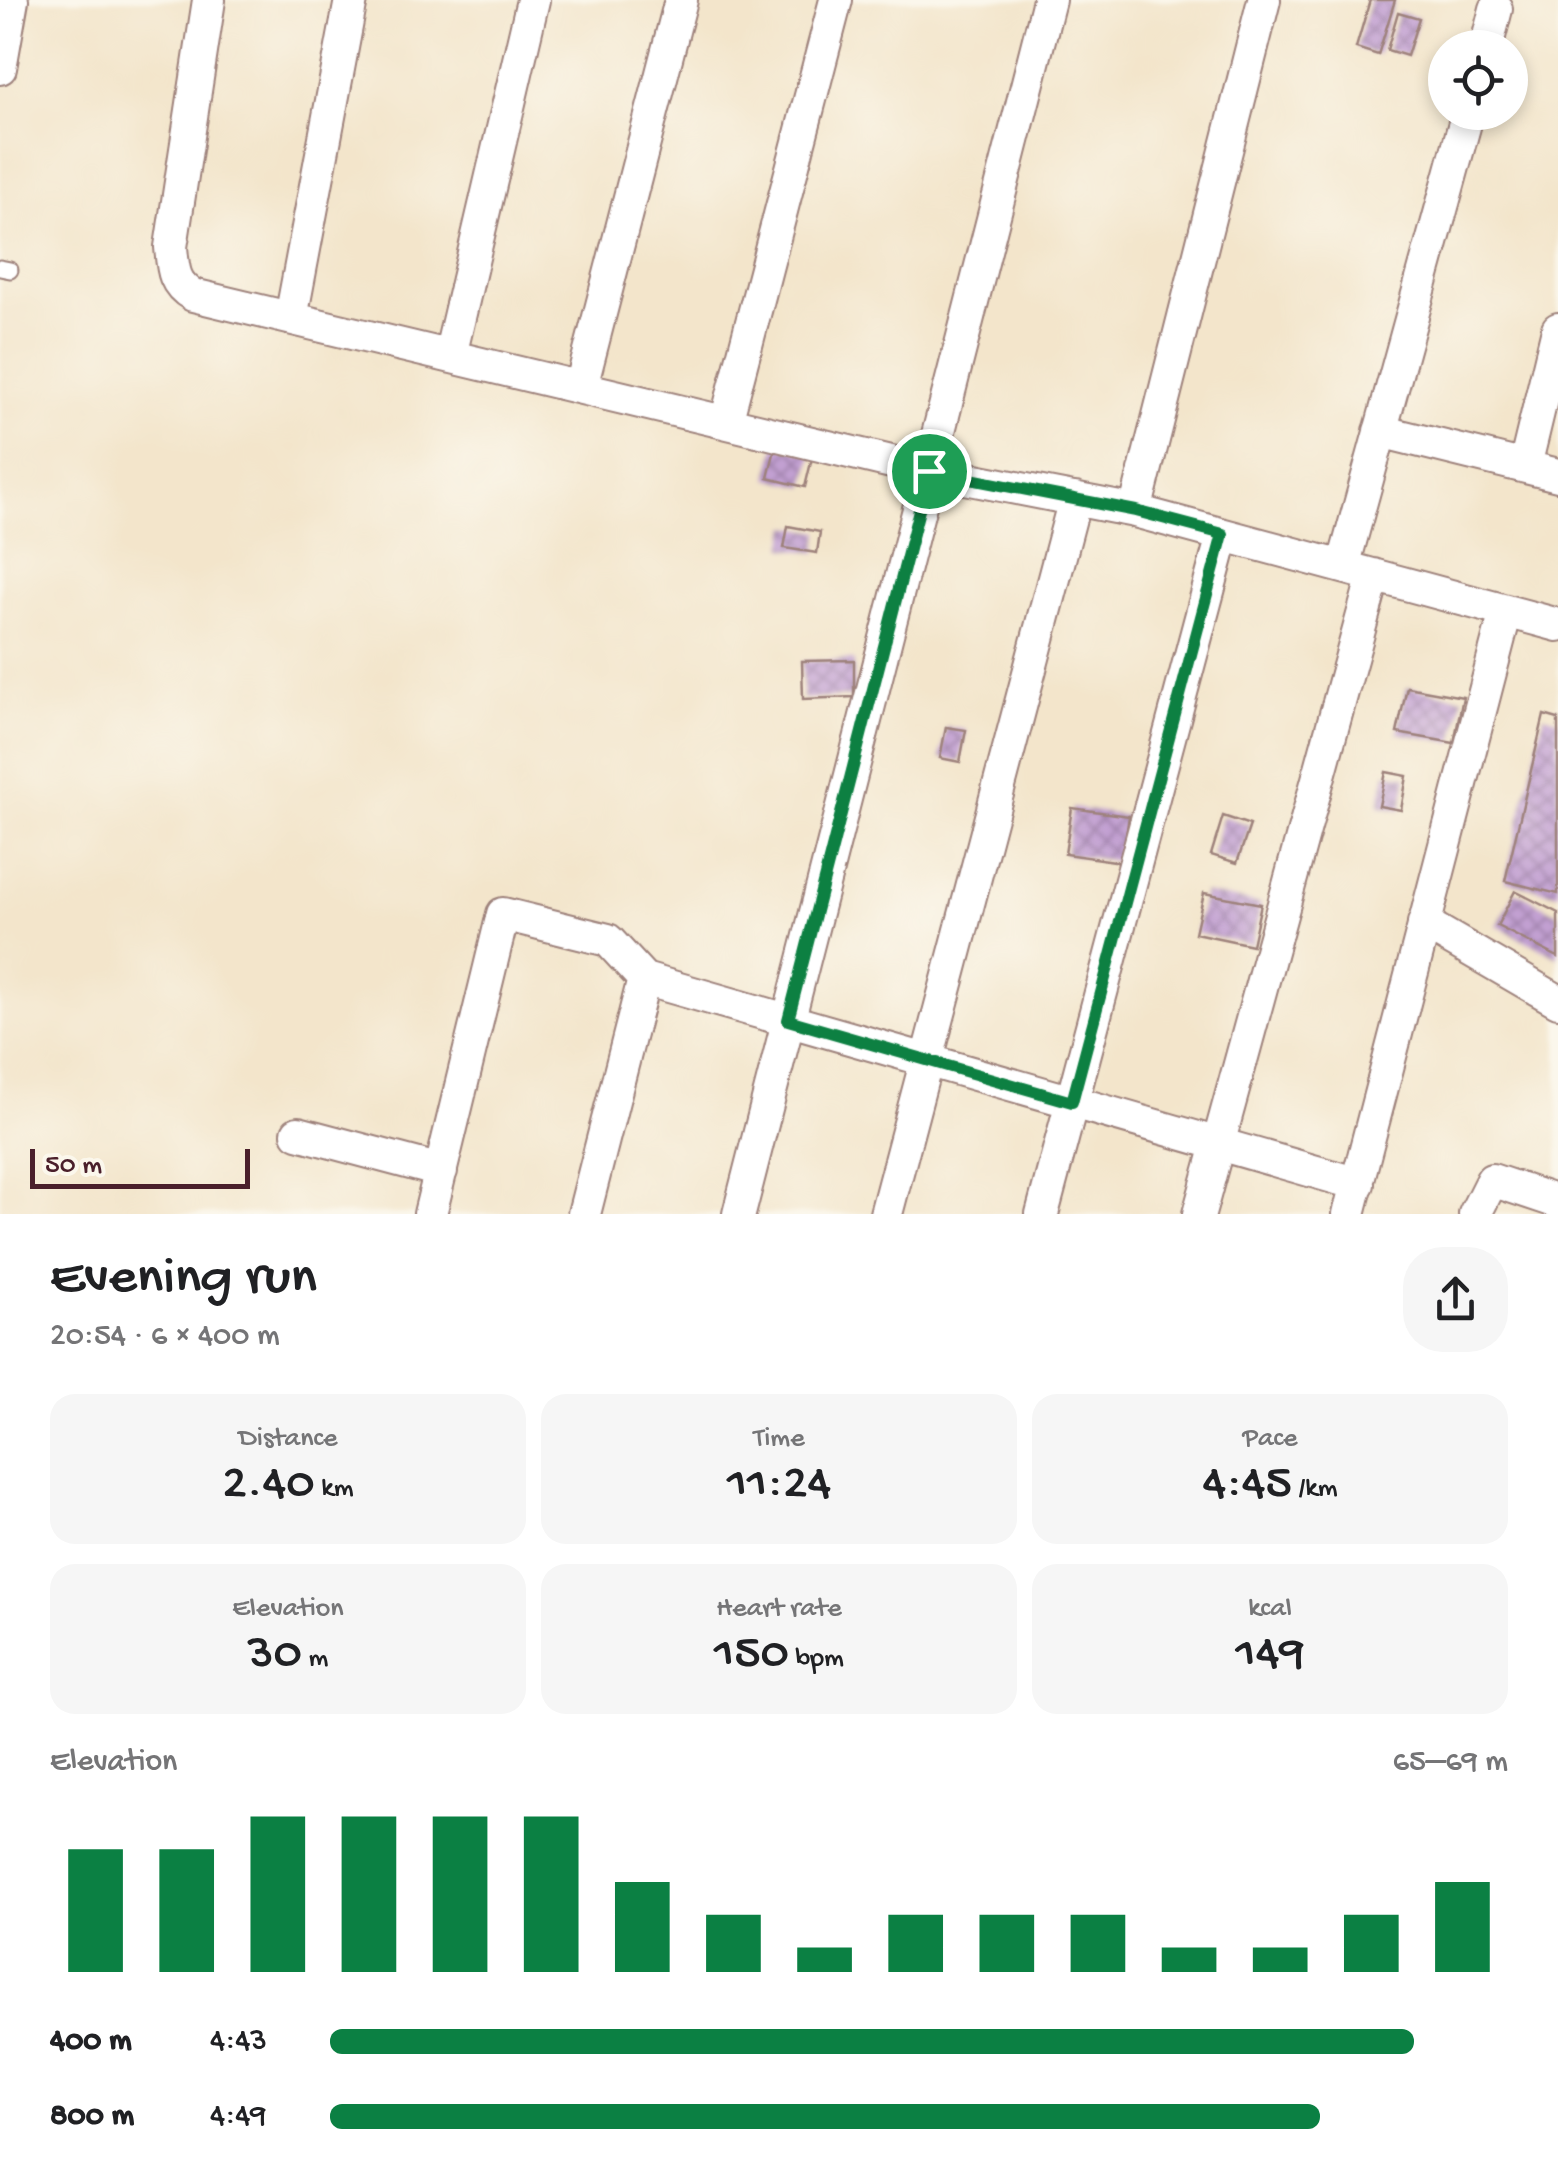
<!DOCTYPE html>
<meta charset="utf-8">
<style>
body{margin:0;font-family:"Gochi Hand",sans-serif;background:#f6f6f6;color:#202124;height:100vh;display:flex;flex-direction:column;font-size:38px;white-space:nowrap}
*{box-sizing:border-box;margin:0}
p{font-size:32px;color:#757577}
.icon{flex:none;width:55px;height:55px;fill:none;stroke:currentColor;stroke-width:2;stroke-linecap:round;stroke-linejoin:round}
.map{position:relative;height:1214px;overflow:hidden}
.panel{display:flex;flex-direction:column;background:#fff;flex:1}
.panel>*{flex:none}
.controls{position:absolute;left:1428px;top:30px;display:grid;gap:20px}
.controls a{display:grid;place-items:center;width:100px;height:100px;border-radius:50%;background:#fff;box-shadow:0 5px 15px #0003;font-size:50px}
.scale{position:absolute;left:30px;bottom:25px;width:220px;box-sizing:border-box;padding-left:10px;border:5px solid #4a1f2b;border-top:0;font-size:28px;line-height:35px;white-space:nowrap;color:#4a1f2b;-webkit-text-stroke:8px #fbf7ec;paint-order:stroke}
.pin{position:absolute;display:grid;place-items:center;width:85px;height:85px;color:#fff;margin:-42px;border:5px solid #fff;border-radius:50%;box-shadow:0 2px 10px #0007}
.round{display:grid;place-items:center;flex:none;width:105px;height:105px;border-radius:40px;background:#f6f6f6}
.summary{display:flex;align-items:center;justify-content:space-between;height:170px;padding:0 50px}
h1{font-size:55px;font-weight:600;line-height:75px}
.figures{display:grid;grid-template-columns:repeat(3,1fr);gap:15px;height:170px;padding:10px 50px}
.figures div{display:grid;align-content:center;border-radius:25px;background:#f6f6f6;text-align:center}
.figures b{font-size:50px;font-weight:600}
.figures small{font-size:28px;font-weight:400}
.figures p{font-size:28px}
.chart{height:280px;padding:20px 50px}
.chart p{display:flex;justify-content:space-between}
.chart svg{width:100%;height:180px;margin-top:10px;stroke:#0b8043;stroke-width:6}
ul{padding:0 50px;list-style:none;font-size:32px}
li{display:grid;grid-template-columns:160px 120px 1fr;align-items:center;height:75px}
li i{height:25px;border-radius:12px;background:#0b8043}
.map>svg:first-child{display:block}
</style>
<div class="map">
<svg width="1558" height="1214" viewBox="0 0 1558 1214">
<defs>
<pattern id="building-cross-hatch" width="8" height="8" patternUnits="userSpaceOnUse" patternTransform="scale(2.5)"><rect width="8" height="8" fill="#c2a0d2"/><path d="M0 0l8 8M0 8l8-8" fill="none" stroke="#a082ab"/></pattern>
</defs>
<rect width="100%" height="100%" fill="#fbf7ec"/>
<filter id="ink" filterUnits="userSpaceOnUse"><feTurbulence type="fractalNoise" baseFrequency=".01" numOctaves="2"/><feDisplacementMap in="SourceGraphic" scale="20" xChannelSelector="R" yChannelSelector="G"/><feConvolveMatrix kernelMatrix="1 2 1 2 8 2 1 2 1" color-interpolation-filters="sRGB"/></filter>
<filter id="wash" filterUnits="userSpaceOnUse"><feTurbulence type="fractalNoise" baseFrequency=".0048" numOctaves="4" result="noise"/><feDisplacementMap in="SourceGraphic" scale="40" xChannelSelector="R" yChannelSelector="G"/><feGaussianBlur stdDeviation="2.25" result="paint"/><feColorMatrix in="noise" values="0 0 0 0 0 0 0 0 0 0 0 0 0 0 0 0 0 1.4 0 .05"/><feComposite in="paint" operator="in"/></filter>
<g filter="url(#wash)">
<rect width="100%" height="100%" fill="#f3e5cb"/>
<g id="blocks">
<path fill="url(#building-cross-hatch)" d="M1370,0H1395L1378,55L1356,48Z
M1398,12L1419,18L1407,56L1387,50Z
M776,445L813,454L805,487L768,478Z
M788,526L820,532L817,553L784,548Z
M854,660V697L803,699L802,661Z
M1407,687L1463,697L1454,743L1397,733Z
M1544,715L1558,719V894L1505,881Z
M946,727L966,730L960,762L940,758Z
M1386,772L1407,776L1401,810L1379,806Z
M1072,808L1129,816L1122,862L1065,854Z
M1223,816L1250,825L1237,863L1211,855Z
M1515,891L1558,913V957L1497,926Z
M1204,893L1261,904L1252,945L1195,933Z"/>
</g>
</g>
<g filter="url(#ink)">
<use href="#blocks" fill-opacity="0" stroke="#9e827b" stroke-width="2.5"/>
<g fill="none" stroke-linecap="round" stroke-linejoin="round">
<defs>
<path id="service" d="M0,268L10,270"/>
<path id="minor" d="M209,0L171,247C173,268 173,284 193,295L929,471L1135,511L1558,625
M1486,48L1496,9
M0,68L12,0
M291,318L351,0
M450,356L533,0
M581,387L681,0
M726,422L836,0
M1380,431L1558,475
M1525,466L1558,329
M1135,511L1264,0
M1343,567L1468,112
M1424,923L1558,1001
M298,1133L441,1171
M430,1214L503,914L608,940L644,979L1358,1184
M584,1214L644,979
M739,1214L1049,0
M886,1214L1075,499
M1042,1214L1223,535
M1199,1214L1374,575
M1349,1214L1506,611
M1475,1214L1492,1180L1558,1202"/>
</defs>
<use href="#service" stroke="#9e827b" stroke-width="19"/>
<use href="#minor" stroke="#9e827b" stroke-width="36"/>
<use href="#service" stroke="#fff" stroke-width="15"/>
<use href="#minor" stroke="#fff" stroke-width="32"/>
</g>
</g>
<g fill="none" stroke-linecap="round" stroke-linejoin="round" filter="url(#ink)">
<defs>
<path id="route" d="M929,471L1136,511L1223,534L1072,1102L788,1020Z"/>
</defs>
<use href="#route" stroke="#fff" stroke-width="20"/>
<use href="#route" stroke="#0b8043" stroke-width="12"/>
</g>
</svg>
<div class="controls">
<a><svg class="icon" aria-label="locate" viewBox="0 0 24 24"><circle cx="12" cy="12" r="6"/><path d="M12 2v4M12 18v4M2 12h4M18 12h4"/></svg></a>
</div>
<div class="scale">50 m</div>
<div class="pin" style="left:929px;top:471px;background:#1e9e55"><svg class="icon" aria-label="arrive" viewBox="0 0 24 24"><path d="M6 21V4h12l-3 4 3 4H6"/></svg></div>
</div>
<section class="panel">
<div class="summary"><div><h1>Evening run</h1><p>20:54 · 6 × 400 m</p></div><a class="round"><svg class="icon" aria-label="share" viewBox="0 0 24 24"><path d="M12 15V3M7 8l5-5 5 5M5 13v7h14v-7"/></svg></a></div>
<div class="figures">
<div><p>Distance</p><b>2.40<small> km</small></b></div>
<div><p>Time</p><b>11:24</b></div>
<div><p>Pace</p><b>4:45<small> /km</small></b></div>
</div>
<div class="figures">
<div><p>Elevation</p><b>30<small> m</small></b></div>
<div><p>Heart rate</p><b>150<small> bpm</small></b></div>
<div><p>kcal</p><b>149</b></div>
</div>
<div class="chart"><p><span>Elevation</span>65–69 m</p>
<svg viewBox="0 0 160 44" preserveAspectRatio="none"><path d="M5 44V14M15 44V14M25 44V6M35 44V6M45 44V6M55 44V6M65 44V22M75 44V30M85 44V38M95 44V30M105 44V30M115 44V30M125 44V38M135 44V38M145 44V30M155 44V22"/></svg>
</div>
<ul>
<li><b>400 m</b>4:43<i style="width:92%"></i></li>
<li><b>800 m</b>4:49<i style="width:84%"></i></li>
</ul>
</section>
